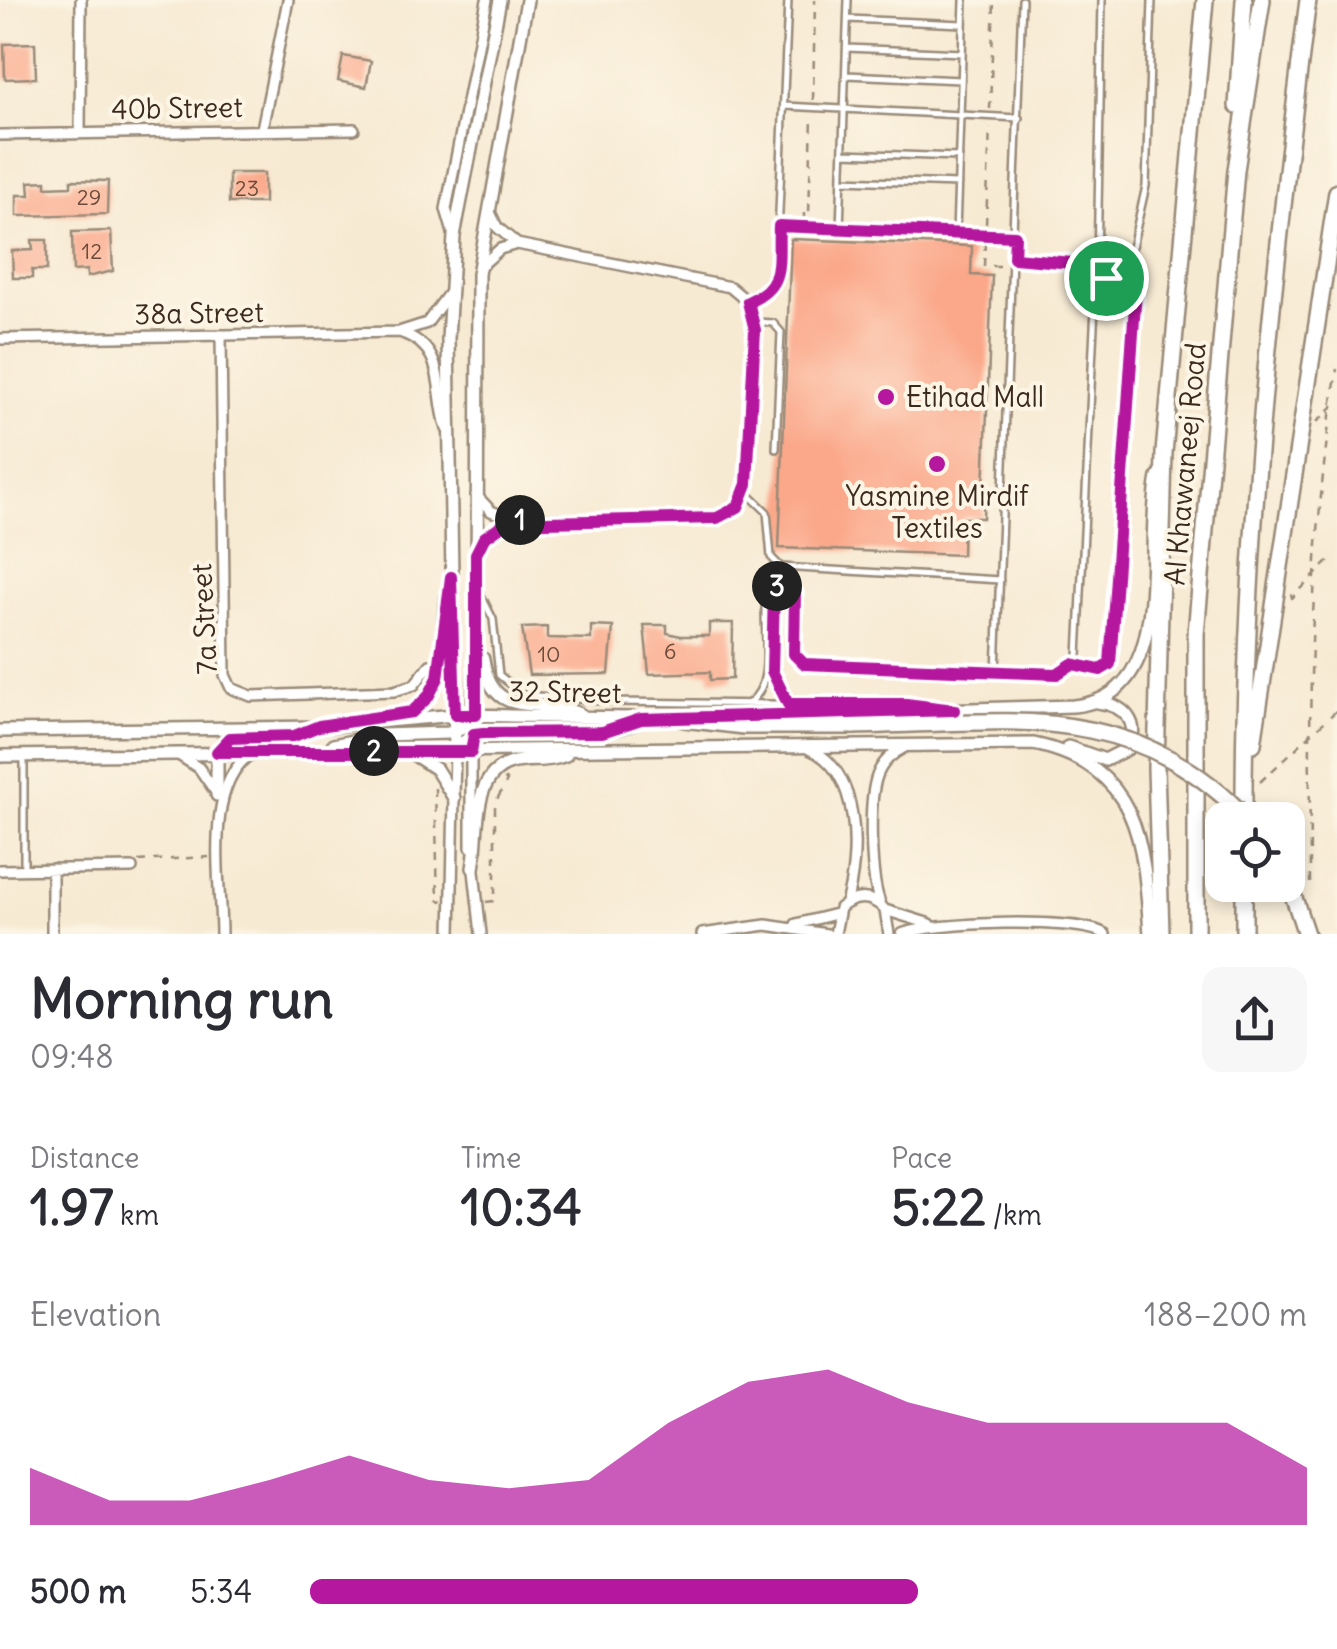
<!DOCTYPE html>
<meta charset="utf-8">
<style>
body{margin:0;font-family:Delius,sans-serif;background:#f7f7f7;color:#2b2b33;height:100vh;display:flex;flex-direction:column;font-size:38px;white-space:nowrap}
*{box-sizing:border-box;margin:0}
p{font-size:32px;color:#7c7c81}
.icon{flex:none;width:55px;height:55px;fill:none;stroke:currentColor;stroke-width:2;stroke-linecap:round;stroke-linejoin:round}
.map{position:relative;height:934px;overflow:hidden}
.drawer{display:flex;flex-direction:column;background:#fff;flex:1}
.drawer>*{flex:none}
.buttons{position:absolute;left:1205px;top:802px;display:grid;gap:20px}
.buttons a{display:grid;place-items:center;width:100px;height:100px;border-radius:20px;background:#fff;box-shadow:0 5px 15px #0003;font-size:50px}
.pin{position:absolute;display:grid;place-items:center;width:85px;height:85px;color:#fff;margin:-42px;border:5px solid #fff;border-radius:50%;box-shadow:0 2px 10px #0007}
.km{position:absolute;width:50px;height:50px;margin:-25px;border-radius:50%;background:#222;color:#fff;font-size:28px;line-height:50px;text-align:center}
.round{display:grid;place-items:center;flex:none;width:105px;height:105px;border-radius:20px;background:#f7f7f7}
.summary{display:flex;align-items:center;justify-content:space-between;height:170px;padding:0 30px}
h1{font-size:55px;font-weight:800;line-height:75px}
.metrics{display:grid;grid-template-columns:repeat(3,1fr);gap:15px;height:170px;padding:10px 30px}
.metrics div{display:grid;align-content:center}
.metrics b{font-size:50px;font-weight:800}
.metrics small{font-size:28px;font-weight:400}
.metrics p{font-size:28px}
.chart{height:280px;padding:20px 30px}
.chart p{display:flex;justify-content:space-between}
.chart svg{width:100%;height:180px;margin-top:10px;fill:#b5179e;opacity:.7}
ul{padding:0 30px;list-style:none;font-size:32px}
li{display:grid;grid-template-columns:160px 120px 1fr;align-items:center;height:75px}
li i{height:25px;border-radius:12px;background:#b5179e}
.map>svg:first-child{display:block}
</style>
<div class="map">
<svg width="1337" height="934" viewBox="0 0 1337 934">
<rect width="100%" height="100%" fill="#fcf5e5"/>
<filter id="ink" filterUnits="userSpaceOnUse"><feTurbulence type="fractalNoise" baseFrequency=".01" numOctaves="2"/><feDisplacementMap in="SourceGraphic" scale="20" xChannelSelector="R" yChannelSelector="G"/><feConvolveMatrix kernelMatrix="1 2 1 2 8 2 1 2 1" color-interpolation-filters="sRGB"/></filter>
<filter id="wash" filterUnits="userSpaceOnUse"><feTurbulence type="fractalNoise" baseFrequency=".0048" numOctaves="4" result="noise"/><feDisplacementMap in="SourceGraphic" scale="40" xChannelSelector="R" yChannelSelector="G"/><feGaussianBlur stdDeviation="2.25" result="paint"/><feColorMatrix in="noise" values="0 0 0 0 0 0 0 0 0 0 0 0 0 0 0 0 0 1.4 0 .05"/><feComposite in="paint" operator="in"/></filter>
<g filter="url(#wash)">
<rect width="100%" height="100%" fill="#f7ead3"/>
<g id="blocks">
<path fill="#fba88a" d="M35,43L36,78L5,79L4,44Z
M343,56L371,61L366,87L338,81Z
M229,173H264V203H229Z
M71,180L108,181L107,214L17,216V195H30L29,182L46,181V187L71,186Z
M111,231L113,271L87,277V270L73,271L72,232Z
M791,239L972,246L971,275L992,276L983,518H963L962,555L779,548Z
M32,240H47V270H32V278H13L12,251L33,250Z
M709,623H733L732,679L710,680V672L649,674L644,625H667V633L681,636H709Z
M591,626L613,627L609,674L529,675L522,628L547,627V638L591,639Z"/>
</g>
</g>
<g filter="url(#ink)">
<use href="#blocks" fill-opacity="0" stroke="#998a78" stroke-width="2.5"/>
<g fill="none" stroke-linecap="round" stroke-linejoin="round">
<defs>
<path id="service" d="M848,19L963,24
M847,48L962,53
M846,75L961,80
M784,106L1019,118
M843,153L959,157
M842,180L958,184
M779,226L1015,236
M840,229L848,0
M956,233L964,0
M1014,258L1101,266L1130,277L1136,290L1114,657L1100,670L1072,665
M1126,274L1146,186L1152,0
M1096,279L1120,274
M749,302L769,292L776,282L788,0
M756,322L773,323L781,332L776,449
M746,492L767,512L771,557L781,567L1000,580
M481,595L493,619L499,675L524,695L615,702L926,706
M996,672L1022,0
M749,703C785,677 749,602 776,564
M787,703C770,684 762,601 781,584L790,585L795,593L794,654L803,664L1057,674L1069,668L1078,656L1097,265L1102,0
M24,758V870"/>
<path id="minor" d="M262,129L288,0
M80,133L81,0
M0,135L354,129
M454,236L446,209L487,0
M482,265L500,249L517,244
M402,333C448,349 434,391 447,429
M221,335L225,675L231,688L251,696L394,691L414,685L430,665
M0,339L399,332L427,323L450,292
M476,495L491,511L513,520L709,519C731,517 744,506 747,484L755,322L748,302L730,287L517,244L497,227L489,210
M477,552L490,532L513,520
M809,749C861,770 860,856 846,903
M471,752V847
M177,754L199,768L215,791
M473,862L481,934
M52,869V934
M0,870L132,868
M881,905C870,881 868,801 877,776C882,762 893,753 905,747
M885,910L930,924
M796,924L836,914
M221,934C221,882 203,785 251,754
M451,934L455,751
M702,934L766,925L827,934
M835,934L840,908C855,895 872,895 885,910L889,934
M902,934C933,922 1078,917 1105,934"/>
<path id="tertiary" d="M483,659C493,725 540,693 581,715
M403,716C452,691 438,641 447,596
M713,717L1073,706C1178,696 1143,551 1158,477
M0,731L319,727L455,715L690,719
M333,745L382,735L448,733L461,729L476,715
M1068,747L1105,760L1127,749C1142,722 1124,705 1097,702
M455,751L448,339L454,236L500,0
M455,751C484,707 593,751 641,719
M410,752L436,769L454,798
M471,752L477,626L478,274L527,0
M0,756L1034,744C1140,767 1144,843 1150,934
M217,795V752L226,740L294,736L315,729
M473,868C480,835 469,776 511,763C529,758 548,763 566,755"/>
<path id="trunk" d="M1237,106L1244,0
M684,719L744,726H854
M1253,744L1337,192
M1244,820C1243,546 1273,272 1308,0
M1288,880L1306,934
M1244,885V934
M1161,934L1156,768L1164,453L1205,0
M1196,934V634L1236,170L1262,0"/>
</defs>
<use href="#service" stroke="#998a78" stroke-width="10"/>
<use href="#minor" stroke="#998a78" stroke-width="14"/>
<use href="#tertiary" stroke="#998a78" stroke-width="16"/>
<use href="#trunk" stroke="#998a78" stroke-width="20"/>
<path stroke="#998a78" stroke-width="2.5" stroke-dasharray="8 8" stroke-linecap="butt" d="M813,100L815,0
M990,109L994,0
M804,221V212L809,213L812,118
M986,224L990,127
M985,242L984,266H1002
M1317,422L1337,402
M1291,594L1292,598L1334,556
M1260,782L1337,710
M435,788L438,900L443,901
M138,861L209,857
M1310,883C1309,710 1309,541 1337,369
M486,902L495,901V803L507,781L504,778"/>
<use href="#service" stroke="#fff" stroke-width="5"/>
<use href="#minor" stroke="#fff" stroke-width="9"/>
<use href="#tertiary" stroke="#fff" stroke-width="11"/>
<use href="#trunk" stroke="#fff" stroke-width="15"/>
<defs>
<path id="trunk-bridge" d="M854,726C1008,723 1131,697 1248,820"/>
</defs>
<use href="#trunk-bridge" stroke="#998a78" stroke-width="20" stroke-linecap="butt"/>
<use href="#trunk-bridge" stroke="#fff" stroke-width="15"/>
</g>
</g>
<g fill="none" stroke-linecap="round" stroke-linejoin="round" filter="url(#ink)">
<defs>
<path id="route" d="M779,226L1015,236L1014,258L1096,265V279L1120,274L1134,281L1136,290L1110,664L1100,670L1072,664L1057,674L804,664L794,654L795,593L785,583L774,591L772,671L788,704H906L954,710L641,719L602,732L483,733L474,734L471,752H217L230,738L294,736L319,726L412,712L428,697L438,678L451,577L455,715H476V554L484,538L505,523L717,518L738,507L747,484L755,330L748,302C786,286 777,263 779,226Z"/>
</defs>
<use href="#route" stroke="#fff" stroke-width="20"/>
<use href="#route" stroke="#b5179e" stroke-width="12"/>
</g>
<g fill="#b5179e" stroke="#fcf5e5" stroke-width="4">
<circle cx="886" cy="397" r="10"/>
<circle cx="937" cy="464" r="10"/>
</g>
<g text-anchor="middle" stroke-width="8" stroke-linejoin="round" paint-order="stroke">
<g font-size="22" fill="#6b4a39">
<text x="247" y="196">23</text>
<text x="89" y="205">29</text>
<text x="92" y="259">12</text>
<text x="670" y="659">6</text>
<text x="549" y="662">10</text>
</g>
<g font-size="28" fill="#3b2a1e" stroke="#fcf5e5">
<text transform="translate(177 108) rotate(-1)" y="10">40b Street</text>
<text transform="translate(199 313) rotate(-1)" y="10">38a Street</text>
<text transform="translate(1185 464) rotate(-85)" y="10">Al Khawaneej Road</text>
<text transform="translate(204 619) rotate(-93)" y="10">7a Street</text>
<text transform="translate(565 692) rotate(1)" y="10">32 Street</text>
</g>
<g font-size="28" fill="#3b2a1e" stroke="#fcf5e5" text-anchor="start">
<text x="906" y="407">Etihad Mall</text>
<text x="937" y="506" text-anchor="middle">Yasmine Mirdif<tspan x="937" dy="32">Textiles</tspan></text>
</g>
</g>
</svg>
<div class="buttons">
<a><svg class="icon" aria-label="locate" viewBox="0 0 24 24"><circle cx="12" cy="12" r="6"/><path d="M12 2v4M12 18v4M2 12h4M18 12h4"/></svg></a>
</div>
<div class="pin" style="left:1106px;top:278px;background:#1e9e55"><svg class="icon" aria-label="arrive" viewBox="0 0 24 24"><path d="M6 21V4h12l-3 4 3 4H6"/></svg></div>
<b class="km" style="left:520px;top:520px">1</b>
<b class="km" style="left:374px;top:751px">2</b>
<b class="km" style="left:777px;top:586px">3</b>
</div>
<section class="drawer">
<div class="summary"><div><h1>Morning run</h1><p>09:48</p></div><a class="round"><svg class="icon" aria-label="share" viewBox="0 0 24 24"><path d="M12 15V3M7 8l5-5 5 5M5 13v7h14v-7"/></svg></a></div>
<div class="metrics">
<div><p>Distance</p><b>1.97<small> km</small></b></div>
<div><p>Time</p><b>10:34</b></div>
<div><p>Pace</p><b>5:22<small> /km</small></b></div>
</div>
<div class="chart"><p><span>Elevation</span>188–200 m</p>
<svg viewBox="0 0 160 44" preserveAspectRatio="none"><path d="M0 44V30L10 38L20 38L30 33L40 27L50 33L60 35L70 33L80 19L90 9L100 6L110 14L120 19L130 19L140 19L150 19L160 30V44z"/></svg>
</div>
<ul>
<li><b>500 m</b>5:34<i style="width:61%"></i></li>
</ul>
</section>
